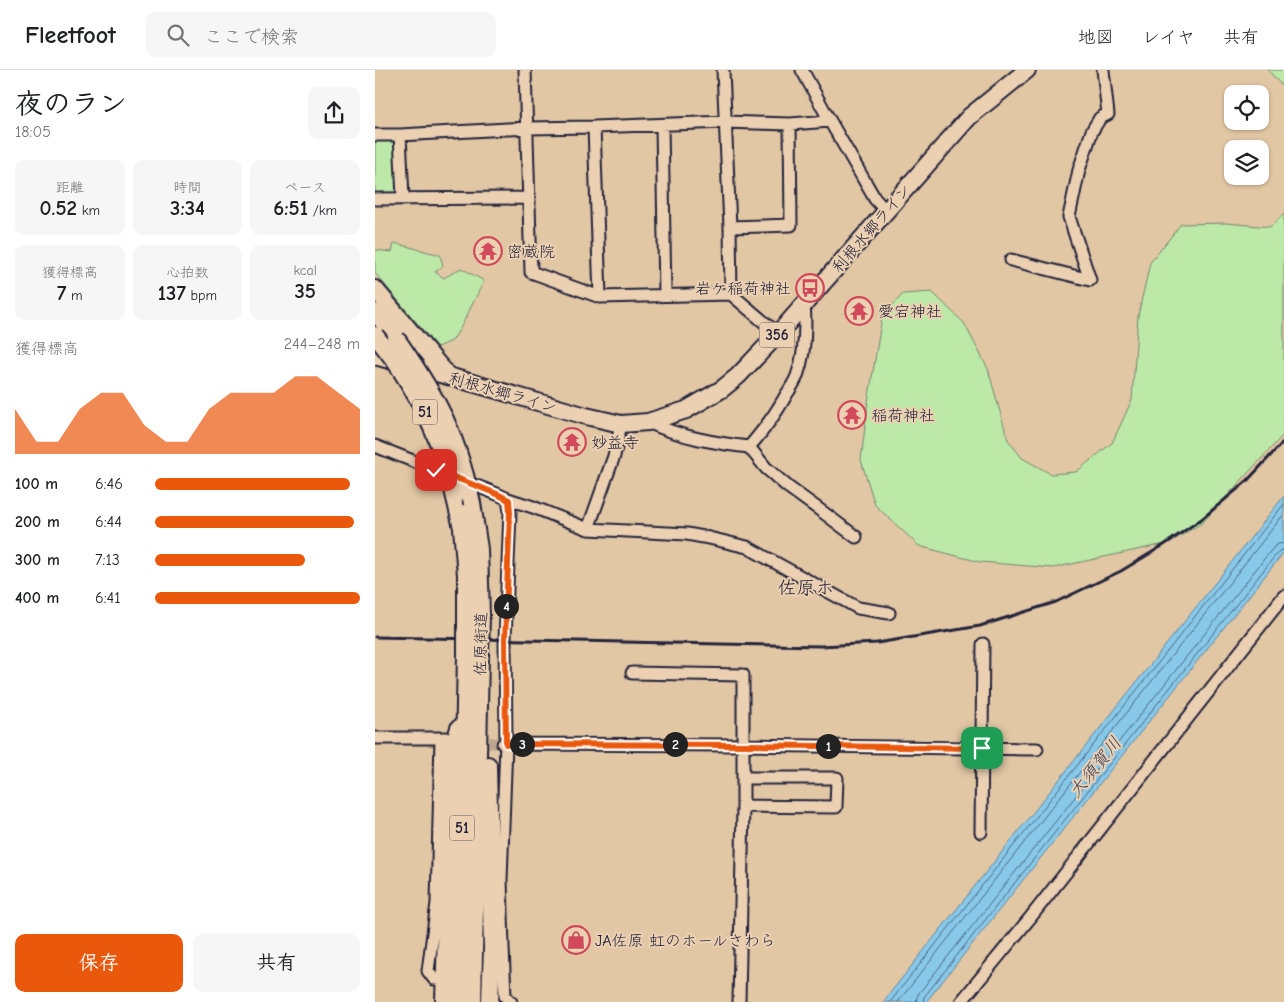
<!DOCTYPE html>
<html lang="ja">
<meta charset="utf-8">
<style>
body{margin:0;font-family:"Comic Neue","Klee One",sans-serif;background:#f6f6f6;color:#202124;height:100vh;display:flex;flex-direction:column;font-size:19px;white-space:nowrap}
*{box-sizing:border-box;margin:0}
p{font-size:16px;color:#757577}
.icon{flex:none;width:28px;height:28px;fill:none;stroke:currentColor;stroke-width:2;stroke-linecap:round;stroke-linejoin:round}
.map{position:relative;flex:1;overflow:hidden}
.drawer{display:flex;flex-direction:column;background:#fff;width:375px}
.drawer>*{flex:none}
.controls{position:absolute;left:849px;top:15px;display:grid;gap:10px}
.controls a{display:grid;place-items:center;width:45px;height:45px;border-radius:10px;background:#fff;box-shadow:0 1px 4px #0004;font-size:25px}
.pin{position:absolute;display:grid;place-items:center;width:42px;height:42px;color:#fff;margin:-21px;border-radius:10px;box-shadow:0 2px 8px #0006}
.km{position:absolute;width:25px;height:25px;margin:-12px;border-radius:50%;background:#222;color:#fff;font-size:14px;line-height:25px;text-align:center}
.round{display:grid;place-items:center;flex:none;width:52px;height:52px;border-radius:10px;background:#f6f6f6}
.head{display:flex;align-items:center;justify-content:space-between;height:85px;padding:0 15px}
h1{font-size:28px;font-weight:700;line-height:38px}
.stats{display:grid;grid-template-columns:repeat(3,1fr);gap:8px;height:85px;padding:5px 15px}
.stats div{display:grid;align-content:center;border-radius:10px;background:#f6f6f6;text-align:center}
.stats b{font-size:21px;font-weight:700}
.stats small{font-size:14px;font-weight:400}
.stats p{font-size:14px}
.chart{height:140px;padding:10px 15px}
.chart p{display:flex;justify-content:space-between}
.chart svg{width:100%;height:90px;margin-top:5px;fill:#ea580c;opacity:.7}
.button{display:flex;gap:10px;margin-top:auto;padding:10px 15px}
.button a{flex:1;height:58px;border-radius:10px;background:#ea580c;color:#fff;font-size:20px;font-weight:700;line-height:58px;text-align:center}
.button a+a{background:#f6f6f6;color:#202124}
ul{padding:0 15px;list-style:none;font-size:16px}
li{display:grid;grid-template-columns:80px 60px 1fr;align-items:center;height:38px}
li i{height:12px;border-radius:6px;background:#ea580c}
header{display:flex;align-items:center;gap:30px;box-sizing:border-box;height:70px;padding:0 25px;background:#fff;border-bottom:1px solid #e0e0e0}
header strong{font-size:24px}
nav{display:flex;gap:28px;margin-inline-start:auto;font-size:18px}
.search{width:350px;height:45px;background:#f6f6f6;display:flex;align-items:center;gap:12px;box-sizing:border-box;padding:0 18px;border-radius:10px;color:#757577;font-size:19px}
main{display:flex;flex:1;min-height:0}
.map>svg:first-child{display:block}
</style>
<header>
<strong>Fleetfoot</strong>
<div class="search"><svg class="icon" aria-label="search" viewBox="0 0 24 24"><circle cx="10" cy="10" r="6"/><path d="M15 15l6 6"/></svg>ここで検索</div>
<nav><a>地図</a><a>レイヤ</a><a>共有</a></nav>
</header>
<main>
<section class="drawer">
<div class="head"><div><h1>夜のラン</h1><p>18:05</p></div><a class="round"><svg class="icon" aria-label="share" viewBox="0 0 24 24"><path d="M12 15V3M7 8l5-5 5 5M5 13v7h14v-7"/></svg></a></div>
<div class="stats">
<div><p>距離</p><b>0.52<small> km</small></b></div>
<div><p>時間</p><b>3:34</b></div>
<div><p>ペース</p><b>6:51<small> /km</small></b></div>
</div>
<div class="stats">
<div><p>獲得標高</p><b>7<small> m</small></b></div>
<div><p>心拍数</p><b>137<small> bpm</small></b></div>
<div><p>kcal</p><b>35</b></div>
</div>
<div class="chart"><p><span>獲得標高</span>244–248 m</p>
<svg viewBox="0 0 160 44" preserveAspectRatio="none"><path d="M0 44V22L10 38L20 38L30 22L40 14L50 14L60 30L70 38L80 38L90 22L100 14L110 14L120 14L130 6L140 6L150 14L160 22V44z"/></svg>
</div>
<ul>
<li><b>100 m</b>6:46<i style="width:95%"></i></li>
<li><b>200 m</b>6:44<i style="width:97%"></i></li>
<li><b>300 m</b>7:13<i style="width:73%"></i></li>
<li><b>400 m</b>6:41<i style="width:100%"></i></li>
</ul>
<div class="button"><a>保存</a><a>共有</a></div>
</section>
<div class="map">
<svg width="909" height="932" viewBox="0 0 909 932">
<rect width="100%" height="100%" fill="#e2c7a4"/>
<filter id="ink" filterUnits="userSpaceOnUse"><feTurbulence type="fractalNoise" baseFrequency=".02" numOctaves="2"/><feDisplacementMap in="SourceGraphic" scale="10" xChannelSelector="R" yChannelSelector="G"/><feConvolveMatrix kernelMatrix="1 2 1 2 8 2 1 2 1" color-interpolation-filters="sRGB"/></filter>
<g filter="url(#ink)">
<path fill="#bce9a7" stroke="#6f8671" d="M893,0H909V18Z
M0,65H25L28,128L0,129Z
M909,144V364L827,453L794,473L678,498L605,492L544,476L500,435L486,390L493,332L507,247L528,224L557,222L589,253L613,299L633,370L647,388L676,404L701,402L737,373L757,330L763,246L775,193L806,154L851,153L895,157Z
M19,173L65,185L68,196L60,202L69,208L86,198L109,211L86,257L77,271L62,277L0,203V180L17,182Z"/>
<path fill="#88c9e9" stroke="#5f86a3" d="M909,426V482L551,932H508Z"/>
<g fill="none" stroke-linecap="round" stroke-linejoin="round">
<path stroke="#4b6581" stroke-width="1" d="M515,932L909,434
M523,932L909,444
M541,932L542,927L544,923L898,478L903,474L909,473
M548,932L549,927L903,482L906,480H909"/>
<path stroke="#bca68f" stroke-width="11" stroke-dasharray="11 5.5" stroke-linecap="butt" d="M97,671L128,674"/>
<defs>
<path id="minor" d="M150,0L156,202L225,227L356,224
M348,0L355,157L356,224L403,264
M427,0L455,51L500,129L511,141
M287,55L290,225
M219,57L225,227
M0,65H25L152,58L219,57L350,52L415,54L455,51
M25,65L28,128
M0,129L154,128
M355,157L416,155L415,54
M636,190L715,210L694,147L704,100L717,61L725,48L733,44L728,0
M273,352C305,367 339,373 374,377C388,361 400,345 410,327C414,320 419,314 422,306C430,284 431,257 429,234
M0,376L122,424L133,429L135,442L130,570L131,674L126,810L128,877
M374,377L391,398L413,417L449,443L481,467
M133,429L158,437L213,459L312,464L334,468L372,477L483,538L514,543
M213,459L239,386L246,354
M257,603L368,605V736L364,932
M0,668H71
M66,668L62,833L53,901L59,909H69
M128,674L368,675L662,679
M368,736L461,737L462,708H368
M606,762L608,574
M121,877H128L130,926L136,932
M586,932L655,848L909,526"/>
<path id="highway" d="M0,219L73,306
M0,242L21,268
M0,286L73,306L211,346L246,354L273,352L311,340L347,319L363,306L403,264L594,47L652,0
M80,428L87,458L91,505V544
M97,433L104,479L106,546
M113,695L117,878L115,932
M69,932L76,684L84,658
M84,932L91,585
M98,932L105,586"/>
</defs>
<use href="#minor" stroke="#22223b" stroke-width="15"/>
<use href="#highway" stroke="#22223b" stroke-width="20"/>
<use href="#minor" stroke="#ebd0b2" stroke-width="11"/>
<use href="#highway" stroke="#ebd0b2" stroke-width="16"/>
<path stroke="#22223b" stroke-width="3" d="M0,567L446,576L502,573L605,556L681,532L746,501L789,475L828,448L872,411L909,371"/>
<defs>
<path id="highway-bridge" d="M0,265C8,276 18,287 25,299C51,339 70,382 80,428
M21,268C37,291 53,315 66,341C81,370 90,402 97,433
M91,585V544
M105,586L106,546"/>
</defs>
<use href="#highway-bridge" stroke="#22223b" stroke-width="20" stroke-linecap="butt"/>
<use href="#highway-bridge" stroke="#ebd0b2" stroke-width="16"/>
</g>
</g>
<g fill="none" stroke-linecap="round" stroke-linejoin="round" filter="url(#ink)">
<defs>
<path id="route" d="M61,400L122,424L134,430L135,442L130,570L131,674L368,675L607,678"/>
</defs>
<use href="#route" stroke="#fff" stroke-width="10"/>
<use href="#route" stroke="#ea580c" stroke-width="6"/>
</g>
<defs>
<symbol id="temple-ring" viewBox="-11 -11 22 22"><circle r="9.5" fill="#ebd0b2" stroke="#d1495b" stroke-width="1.5"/><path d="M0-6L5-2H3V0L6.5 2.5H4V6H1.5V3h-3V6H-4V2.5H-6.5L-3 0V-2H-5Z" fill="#d1495b"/></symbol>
<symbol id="bus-ring" viewBox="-11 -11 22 22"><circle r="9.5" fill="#ebd0b2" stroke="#d1495b" stroke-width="1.5"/><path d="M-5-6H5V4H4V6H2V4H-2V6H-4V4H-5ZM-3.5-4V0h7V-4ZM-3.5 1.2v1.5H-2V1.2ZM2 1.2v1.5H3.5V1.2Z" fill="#d1495b"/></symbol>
<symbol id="shop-ring" viewBox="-11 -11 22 22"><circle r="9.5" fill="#ebd0b2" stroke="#d1495b" stroke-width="1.5"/><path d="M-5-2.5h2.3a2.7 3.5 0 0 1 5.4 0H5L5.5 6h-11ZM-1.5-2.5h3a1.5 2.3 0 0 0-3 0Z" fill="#d1495b"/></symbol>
</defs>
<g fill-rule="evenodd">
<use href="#temple-ring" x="97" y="165" width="32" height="32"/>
<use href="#bus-ring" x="419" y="202" width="32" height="32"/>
<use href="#temple-ring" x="468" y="225" width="32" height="32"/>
<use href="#temple-ring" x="461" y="329" width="32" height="32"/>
<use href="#temple-ring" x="181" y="356" width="32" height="32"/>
<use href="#shop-ring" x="185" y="854" width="32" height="32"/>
</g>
<g text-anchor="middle" stroke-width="4" stroke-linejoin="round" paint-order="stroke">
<g fill="#ebd0b2" stroke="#5e565f" stroke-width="1">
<rect x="384.5" y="252.5" width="35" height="25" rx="4"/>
<rect x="37.5" y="329.5" width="25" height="25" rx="4"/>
<rect x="74.5" y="745.5" width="25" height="25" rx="4"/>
</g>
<g font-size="15" font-weight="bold" fill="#22223b">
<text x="402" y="270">356</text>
<text x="50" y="347">51</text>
<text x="87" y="763">51</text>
</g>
<g font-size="16" fill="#22223b" stroke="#ebd0b2">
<text transform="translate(496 158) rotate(-49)" y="6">利根水郷ライン</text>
<text transform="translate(128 322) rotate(16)" y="6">利根水郷ライン</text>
<text transform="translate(105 574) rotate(-89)" y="6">佐原街道</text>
</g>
<g font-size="16" fill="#22223b" stroke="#ebd0b2" text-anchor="start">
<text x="132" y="187">密蔵院</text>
<text x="416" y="224" text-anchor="end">岩ケ稲荷神社</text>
<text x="503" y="247">愛宕神社</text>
<text x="496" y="351">稲荷神社</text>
<text x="216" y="378">妙益寺</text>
<text x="220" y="876">JA佐原 虹のホールさわら</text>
</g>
<g font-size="18" font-style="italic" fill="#36435e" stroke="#ebd0b2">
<text transform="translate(720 697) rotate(-51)" y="6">大須賀川</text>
</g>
<g font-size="19" fill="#22223b" stroke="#ebd0b2">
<text x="431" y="524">佐原ホ</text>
</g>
</g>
</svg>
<div class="controls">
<a><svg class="icon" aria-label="locate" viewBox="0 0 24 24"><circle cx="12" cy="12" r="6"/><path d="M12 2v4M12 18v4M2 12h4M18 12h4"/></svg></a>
<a><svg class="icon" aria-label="layers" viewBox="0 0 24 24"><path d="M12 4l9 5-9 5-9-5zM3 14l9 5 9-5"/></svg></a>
</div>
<div class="pin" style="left:607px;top:678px;background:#1e9e55"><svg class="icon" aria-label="arrive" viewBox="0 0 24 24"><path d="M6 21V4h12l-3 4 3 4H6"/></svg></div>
<div class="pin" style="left:61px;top:400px;background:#d93025"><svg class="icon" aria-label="check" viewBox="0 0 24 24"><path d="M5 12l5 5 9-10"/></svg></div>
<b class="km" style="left:453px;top:676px">1</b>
<b class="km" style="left:300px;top:674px">2</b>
<b class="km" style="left:147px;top:674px">3</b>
<b class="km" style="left:131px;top:536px">4</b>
</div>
</main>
